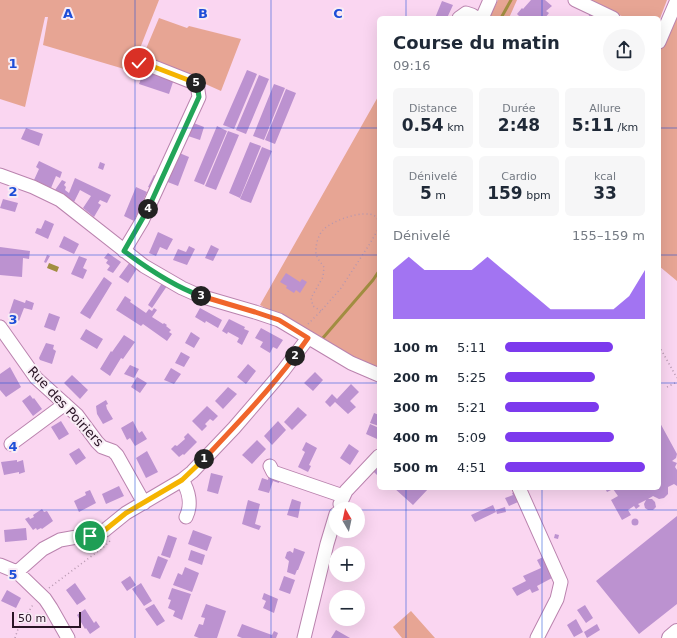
<!DOCTYPE html>
<html lang="fr">
<meta charset="utf-8">
<style>
body{margin:0;font-family:"DejaVu Sans",sans-serif;background:#f6f6f7;color:#1f2937;height:100vh;display:flex;flex-direction:column;font-size:15px;white-space:nowrap}
*{box-sizing:border-box;margin:0}
p{font-size:13px;color:#747a83}
.icon{flex:none;width:22px;height:22px;fill:none;stroke:currentColor;stroke-width:2;stroke-linecap:round;stroke-linejoin:round}
.map{position:relative;flex:1;overflow:hidden}
.side{position:absolute;left:377px;top:16px;width:284px;height:474px;display:flex;flex-direction:column;background:#fff;border-radius:6px;box-shadow:0 4px 16px #0002}
.side>*{flex:none}
.needle{width:26px;rotate:351deg}
.fabs{position:absolute;left:329px;top:502px;display:grid;gap:8px}
.fabs a{display:grid;place-items:center;width:36px;height:36px;border-radius:50%;background:#fff;box-shadow:0 4px 16px #0002;font-size:20px}
.scale{position:absolute;left:12px;bottom:10px;width:69px;box-sizing:border-box;padding-left:4px;border:2px solid #291425;border-top:0;font-size:11px;line-height:14px;white-space:nowrap;color:#291425;-webkit-text-stroke:3px #f8ecf5;paint-order:stroke}
.pin{position:absolute;display:grid;place-items:center;width:34px;height:34px;color:#fff;margin:-17px;border:2px solid #fff;border-radius:50%;box-shadow:0 1px 4px #0007}
.km{position:absolute;width:20px;height:20px;margin:-10px;border-radius:50%;background:#222;color:#fff;font-size:11px;line-height:20px;text-align:center}
.round{display:grid;place-items:center;flex:none;width:42px;height:42px;border-radius:21px;background:#f6f6f7}
.overview{display:flex;align-items:center;justify-content:space-between;height:68px;padding:0 16px}
h1{font-size:18px;font-weight:800;line-height:30px}
.metrics{display:grid;grid-template-columns:repeat(3,1fr);gap:6px;height:68px;padding:4px 16px}
.metrics div{display:grid;align-content:center;border-radius:6px;background:#f6f6f7;text-align:center}
.metrics b{font-size:17px;font-weight:800}
.metrics small{font-size:11px;font-weight:400}
.metrics p{font-size:11px}
.chart{height:112px;padding:8px 16px}
.chart p{display:flex;justify-content:space-between}
.chart svg{width:100%;height:72px;margin-top:4px;fill:#7c3aed;opacity:.7}
ul{padding:0 16px;list-style:none;font-size:13px}
li{display:grid;grid-template-columns:64px 48px 1fr;align-items:center;height:30px}
li i{height:10px;border-radius:5px;background:#7c3aed}
.map>svg:first-child{display:block}
</style>
<div class="map">
<svg width="677" height="638" viewBox="0 0 677 638">
<rect width="100%" height="100%" fill="#fad6f1"/>
<path fill="#e7a594" d="M0,0H159L131,71L43,45L48,17H45L25,107L0,99Z
M498,0H517L509,18H489Z
M587,0H667L659,21V18H626Z
M677,15V281L659,266V52Z
M159,18L187,28L189,26L241,39L221,91L143,56Z
M379,95V371L260,305Z
M411,611L435,638H402L393,627Z"/>
<path fill="#a18d41" d="M49,263L59,267L57,272L47,268Z"/>
<g fill="none" stroke-linecap="round" stroke-linejoin="round">
<path stroke="#a18d41" stroke-width="3" d="M501,18L511,0
M322,339L373,280L379,271"/>
</g>
<path fill="#bc92d0" d="M531,0H545L552,6L546,11L549,13L545,18H518L519,16L517,14L522,8L523,9Z
M442,1L453,5L447,18H435Z
M591,13L597,18L599,16L601,18H587Z
M145,69L174,79L169,94L139,84Z
M247,70L257,74L234,129L223,125Z
M259,75L269,79L246,134L236,130Z
M274,84L285,88L264,140L253,136Z
M286,89L296,93L275,144L265,140Z
M191,122L204,127L200,140L185,135Z
M217,126L227,131L204,185L194,181Z
M26,128L43,134L39,146L21,139Z
M228,131L239,135L216,190L205,186Z
M250,142L261,146L240,198L229,193Z
M262,147L272,151L251,203L240,199Z
M177,152L189,157L178,186L165,181Z
M39,161L62,172L60,178L56,176L51,188L34,180L39,169L36,167Z
M100,162L105,164L103,170L98,168Z
M154,175L160,178L155,190L148,187Z
M75,178L111,195L107,203L100,200L98,203L101,205L94,217L83,208L91,196L80,190L74,202L55,190L62,180L66,182L64,185L66,187L65,190L69,193Z
M136,187L147,192L134,221L124,216Z
M3,199L18,203L15,212L0,208Z
M45,220L54,224L48,239L35,233L37,228L41,229Z
M158,232L173,239L167,250L160,247L156,256L149,253Z
M64,236L79,244L74,254L59,247Z
M211,245L219,249L213,261L205,258Z
M189,246L195,249L187,265L173,260L178,249L186,252Z
M0,247L30,251L29,259L23,258L22,277L0,275Z
M108,253L121,262L113,273L107,270L110,266L106,263L108,260L104,258Z
M47,255L50,256L46,263L44,262Z
M79,256L87,259L83,268L87,270L83,279L71,274Z
M130,262L138,267L128,283L119,277Z
M286,273L300,282L302,279L307,282L300,293L296,290L294,293L286,288L287,286L280,282Z
M104,277L112,283L90,319L80,313Z
M162,283L167,286L152,308L148,305Z
M125,296L131,300L130,302L146,313L149,309L152,311L154,308L157,310L152,317L163,324L164,323L167,325L166,326L171,330L169,332L172,334L167,341L143,324L141,326L116,310Z
M14,299L25,303L26,300L34,303L32,310L24,308L19,321L8,317Z
M200,308L222,320L218,328L206,321L205,323L195,317Z
M49,313L60,317L55,331L44,327Z
M229,319L245,327L244,329L249,331L242,345L237,342L239,338L228,332L227,334L222,331Z
M261,328L283,340L277,349L273,347L270,353L260,347L263,342L255,338Z
M86,329L103,339L97,349L80,339Z
M191,332L200,338L194,348L185,343Z
M124,335L135,342L123,359L121,358L110,376L100,369L111,351L112,352Z
M46,343L54,345L53,349L56,351L52,364L40,360L39,358Z
M181,352L190,357L184,367L175,363Z
M248,364L256,371L246,384L237,377Z
M130,365L139,369L134,378L124,374Z
M10,367L21,387L6,397L0,390V374Z
M171,368L181,374L174,384L164,380Z
M315,372L323,380L313,391L304,383Z
M72,375L88,390L80,399L64,383Z
M137,377L147,383L140,393L131,387Z
M351,384L359,392L350,401L356,407L348,414L335,402L330,407L325,402L332,394L337,399Z
M228,387L237,394L223,409L215,401Z
M30,395L33,399L34,398L42,409L33,416L22,401Z
M106,400L108,404L106,405L107,409L113,419L103,424L97,414L96,406Z
M207,406L218,416L213,421L210,419L205,424L207,426L202,431L192,421Z
M298,407L307,415L292,430L284,422Z
M374,413L379,415V426L370,423Z
M61,421L69,434L59,440L51,427Z
M133,421L139,433L142,431L147,439L135,446L130,438L127,440L121,428Z
M278,421L286,430L272,445L264,436Z
M659,421L677,454L676,458L672,461L677,463L675,467L677,470V486L674,484L668,487V494L664,498L659,499L653,496L648,499H652L655,502L656,507L653,510H648L645,508L644,504L646,500L638,504L640,506L636,509L634,506L628,510L631,515L622,520L611,500L618,496L613,489L607,492L605,488H659Z
M370,424L379,428V433L377,439L366,434Z
M188,433L197,442L184,455L183,454L179,457L171,449L175,445L177,446L185,439L184,437Z
M257,440L266,449L252,464L242,455Z
M306,442L317,448L309,465L311,466L308,472L298,467L305,452L302,450Z
M349,444L359,451L350,465L340,458Z
M79,448L86,458L76,465L69,454Z
M147,451L158,472L146,478L136,458Z
M17,460V462L23,460L25,472L19,474V472L4,475L1,462Z
M379,466V477L373,471Z
M211,473L223,476L218,494L207,491Z
M269,475L280,478L279,483L273,481L269,493L258,490L262,478L268,480Z
M119,486L124,496L106,504L102,494Z
M394,488H429L413,505Z
M90,490L96,503L79,512L74,501L86,495L85,492Z
M514,492L518,502L509,506L505,498L513,495L512,493Z
M292,499L301,502L298,518L287,515Z
M248,500L260,504L255,524L261,526L259,530L242,524Z
M493,505L496,512L475,522L471,515Z
M505,507L506,512L497,514L496,510Z
M42,509L44,512L47,511L53,521L42,529L41,528L37,530L36,528L33,530L25,519L29,517L30,519L34,517L33,515Z
M677,516V604L639,634L596,581Z
M631.5 522a3.5 3.5 0 1 1 7 0a3.5 3.5 0 1 1-7 0Z
M26,528L27,540L5,542L4,530Z
M193,530L212,537L207,551L188,544Z
M555,534L559,535L558,539L554,538Z
M168,535L177,538L170,558L161,555Z
M294,548L305,552L298,570H297L295,575L287,572L289,561L285,558L287,552L290,551L293,553Z
M191,550L205,555L202,565L188,560Z
M158,556L168,560L160,579L151,576Z
M543,557L552,578L537,586L539,590L532,593L530,589L517,596L512,588L526,581L523,576L541,568L537,560Z
M185,567L199,573L192,592L173,585L178,573L182,575Z
M130,576L136,585L127,591L121,582Z
M284,576L295,580L290,594L279,590Z
M75,583L86,599L77,605L66,590Z
M141,583L152,601L144,606L132,589Z
M172,588L191,594L182,620L173,616L175,611L168,608L171,600L168,599Z
M7,590L21,598L16,608L1,601Z
M264,593L278,599L274,613L263,608L266,601L262,599Z
M154,604L165,621L157,626L145,609Z
M206,604L226,611L217,638H199L194,636L199,624L203,625L205,618L201,617Z
M585,605L593,618L586,623L577,610Z
M85,609L94,623L96,621L100,627L90,634L86,628L85,629L77,615Z
M576,619L583,632L574,637L567,625Z
M242,624L272,635L274,631L278,633L276,638H242L237,636Z
M597,624L600,630L587,638L584,632Z
M336,630L350,638H331Z"/>
<g fill="none" stroke-linecap="round" stroke-linejoin="round">
<defs>
<path id="minor" d="M575,0L613,18
M459,18L466,13L472,15L476,18
M477,18L483,16L490,0
M659,42L677,0
M0,175L33,187L60,200L144,266L182,288L200,296L255,312L279,320L351,363L379,375
M124,251L142,221L199,97L197,84L149,65L139,63
M0,327L36,378L77,415L97,442L102,447L113,451L117,455L144,503
M11,444L65,404
M270,466L273,472L343,496
M182,480C189,491 192,505 186,517
M519,488L561,582L557,599L537,638
M340,504L346,491L379,456
M0,565L17,572L45,599L51,608L68,638
M17,572L43,549L60,540L99,533L105,530L126,513L182,480L192,472L234,428L283,371L308,338
M304,638L327,544L336,514"/>
<path id="major" d="M670,638L677,632"/>
</defs>
<use href="#minor" stroke="#ba83ae" stroke-width="15"/>
<use href="#major" stroke="#ba83ae" stroke-width="18"/>
<path stroke="#b697af" stroke-width="1.5" stroke-dasharray="1 3" stroke-linecap="butt" d="M321,311L313,306L311,298L323,277L324,267C321,263 317,258 316,254C315,247 318,235 323,230C331,221 364,209 375,216C378,218 378,221 379,224
M308,324L321,311L341,288L369,245L379,228
M659,346L677,378
M667,387L677,382
M49,588L105,546L111,540
M15,638L18,629L34,603"/>
<use href="#minor" stroke="#fff" stroke-width="13"/>
<use href="#major" stroke="#fff" stroke-width="16"/>
</g>
<g fill="none" stroke-linecap="round" stroke-linejoin="round">
<defs>
<path id="split-1" d="M90,536L105,530L126,513L182,480L204,459"/>
<path id="split-2" d="M204,459C235,426 267,393 295,356"/>
<path id="split-3" d="M201,296L255,312L279,320L308,338L295,356"/>
<path id="split-4" d="M148,209L124,251C148,269 173,286 201,296"/>
<path id="split-5" d="M148,209L199,97L197,84L196,83"/>
<path id="split-6" d="M139,63L149,65L196,83"/>
</defs>
<use href="#split-1" stroke="#fff" stroke-width="8"/>
<use href="#split-2" stroke="#fff" stroke-width="8"/>
<use href="#split-3" stroke="#fff" stroke-width="8"/>
<use href="#split-4" stroke="#fff" stroke-width="8"/>
<use href="#split-5" stroke="#fff" stroke-width="8"/>
<use href="#split-6" stroke="#fff" stroke-width="8"/>
<use href="#split-1" stroke="#f5b400" stroke-width="5"/>
<use href="#split-2" stroke="#f0652b" stroke-width="5"/>
<use href="#split-3" stroke="#f0652b" stroke-width="5"/>
<use href="#split-4" stroke="#22a559" stroke-width="5"/>
<use href="#split-5" stroke="#22a559" stroke-width="5"/>
<use href="#split-6" stroke="#f5b400" stroke-width="5"/>
</g>
<path fill="none" stroke="#1d4ed8" stroke-width="1" stroke-opacity="0.55" d="M135,0V638M271,0V638M406,0V18M542,0V18M0,128H379M659,128H677M0,255H379M659,255H677M0,383H379M659,383H677M406,488V638M542,488V638M0,510H336M358,510H677"/>
<g text-anchor="middle" stroke-width="4" stroke-linejoin="round" paint-order="stroke">
<g font-size="13" fill="#291425" stroke="#f8ecf5">
<text transform="translate(66 406) rotate(47)" y="5">Rue des Poiriers</text>
</g>
</g>
<g font-size="13" text-anchor="middle" font-weight="bold" fill="#1d4ed8" stroke="#f8ecf5" stroke-width="4" stroke-linejoin="round" paint-order="stroke">
<text x="68" y="18">A</text>
<text x="203" y="18">B</text>
<text x="338" y="18">C</text>
<text x="13" y="68">1</text>
<text x="13" y="196">2</text>
<text x="13" y="324">3</text>
<text x="13" y="451">4</text>
<text x="13" y="579">5</text>
</g>
</svg>
<div class="fabs">
<a><svg class="needle" viewBox="-14 -14 28 28"><path d="M0-13l5 13h-10z" fill="#e53935"/><path d="M0 13l5-13h-10z" fill="#747a83"/></svg></a>
<a>+</a>
<a>−</a>
</div>
<div class="scale">50 m</div>
<div class="pin" style="left:90px;top:536px;background:#1e9e55"><svg class="icon" aria-label="arrive" viewBox="0 0 24 24"><path d="M6 21V4h12l-3 4 3 4H6"/></svg></div>
<div class="pin" style="left:139px;top:63px;background:#d93025"><svg class="icon" aria-label="check" viewBox="0 0 24 24"><path d="M5 12l5 5 9-10"/></svg></div>
<b class="km" style="left:204px;top:459px">1</b>
<b class="km" style="left:295px;top:356px">2</b>
<b class="km" style="left:201px;top:296px">3</b>
<b class="km" style="left:148px;top:209px">4</b>
<b class="km" style="left:196px;top:83px">5</b>
<section class="side">
<div class="overview"><div><h1>Course du matin</h1><p>09:16</p></div><a class="round"><svg class="icon" aria-label="share" viewBox="0 0 24 24"><path d="M12 15V3M7 8l5-5 5 5M5 13v7h14v-7"/></svg></a></div>
<div class="metrics">
<div><p>Distance</p><b>0.54<small> km</small></b></div>
<div><p>Durée</p><b>2:48</b></div>
<div><p>Allure</p><b>5:11<small> /km</small></b></div>
</div>
<div class="metrics">
<div><p>Dénivelé</p><b>5<small> m</small></b></div>
<div><p>Cardio</p><b>159<small> bpm</small></b></div>
<div><p>kcal</p><b>33</b></div>
</div>
<div class="chart"><p><span>Dénivelé</span>155–159 m</p>
<svg viewBox="0 0 160 44" preserveAspectRatio="none"><path d="M0 44V14L10 6L20 14L30 14L40 14L50 14L60 6L70 14L80 22L90 30L100 38L110 38L120 38L130 38L140 38L150 30L160 14V44z"/></svg>
</div>
<ul>
<li><b>100 m</b>5:11<i style="width:77%"></i></li>
<li><b>200 m</b>5:25<i style="width:64%"></i></li>
<li><b>300 m</b>5:21<i style="width:67%"></i></li>
<li><b>400 m</b>5:09<i style="width:78%"></i></li>
<li><b>500 m</b>4:51<i style="width:100%"></i></li>
</ul>
</section>
</div>
